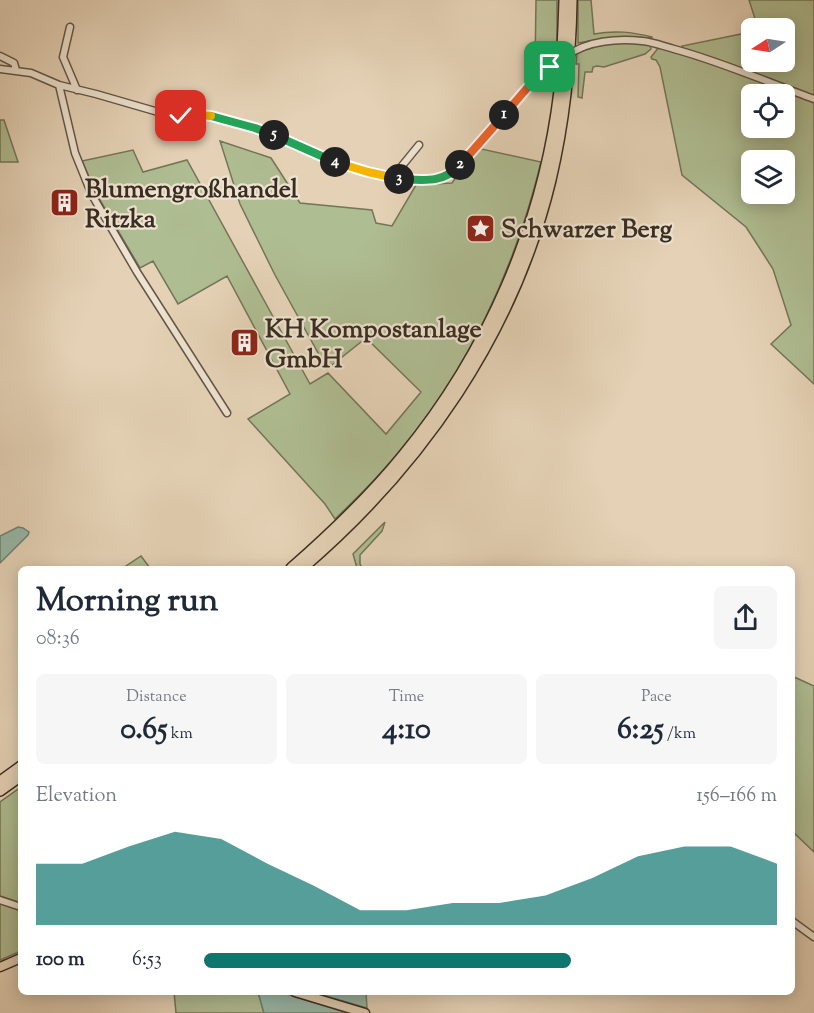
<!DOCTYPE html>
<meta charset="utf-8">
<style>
body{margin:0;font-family:"Sorts Mill Goudy",serif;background:#f6f6f7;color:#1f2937;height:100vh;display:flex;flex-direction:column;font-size:22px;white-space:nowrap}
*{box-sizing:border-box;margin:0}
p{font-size:20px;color:#747a83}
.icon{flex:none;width:33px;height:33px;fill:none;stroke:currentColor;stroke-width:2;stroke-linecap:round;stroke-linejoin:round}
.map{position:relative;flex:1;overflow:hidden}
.sheet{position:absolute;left:18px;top:566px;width:777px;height:429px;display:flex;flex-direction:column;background:#fff;border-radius:9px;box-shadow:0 3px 15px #0003}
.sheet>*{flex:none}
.needle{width:39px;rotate:258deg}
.controls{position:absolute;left:741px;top:18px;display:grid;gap:12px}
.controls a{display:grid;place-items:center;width:54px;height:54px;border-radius:9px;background:#fff;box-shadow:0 3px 15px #0003;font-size:30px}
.pin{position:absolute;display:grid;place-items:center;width:51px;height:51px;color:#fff;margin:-26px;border-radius:12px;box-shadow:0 3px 9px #0006}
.km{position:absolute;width:30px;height:30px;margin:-15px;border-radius:50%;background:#222;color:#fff;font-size:16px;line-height:30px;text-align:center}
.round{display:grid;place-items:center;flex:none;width:63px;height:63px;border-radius:9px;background:#f6f6f7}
.headline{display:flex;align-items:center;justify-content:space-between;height:102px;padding:0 18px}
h1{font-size:33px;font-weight:800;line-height:45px}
.stats{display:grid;grid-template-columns:repeat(3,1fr);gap:9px;height:102px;padding:6px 18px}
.stats div{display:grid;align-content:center;border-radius:9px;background:#f6f6f7;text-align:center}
.stats b{font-size:30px;font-weight:800}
.stats small{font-size:16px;font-weight:400}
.stats p{font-size:16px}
.chart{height:168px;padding:12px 18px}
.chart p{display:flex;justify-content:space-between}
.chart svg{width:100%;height:108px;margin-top:6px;fill:#0f766e;opacity:.7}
ul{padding:0 18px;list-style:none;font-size:20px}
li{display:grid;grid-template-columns:96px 72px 1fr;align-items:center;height:45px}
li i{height:15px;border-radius:8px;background:#0f766e}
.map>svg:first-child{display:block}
</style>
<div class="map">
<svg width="814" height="1013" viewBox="0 0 814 1013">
<rect width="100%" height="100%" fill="#e5d2b6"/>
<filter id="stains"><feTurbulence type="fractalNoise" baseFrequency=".00333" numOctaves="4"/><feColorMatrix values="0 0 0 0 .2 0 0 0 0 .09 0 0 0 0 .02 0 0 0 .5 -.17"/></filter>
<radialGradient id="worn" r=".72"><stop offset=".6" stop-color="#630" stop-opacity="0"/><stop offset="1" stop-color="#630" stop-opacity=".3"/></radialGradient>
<path fill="#afbd92" stroke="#74755a" stroke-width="1.5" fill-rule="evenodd" d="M536,0H557V55L538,73L535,69Z
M578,0H591L594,34C615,30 632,32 652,37V38C627,36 603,38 578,43Z
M749,0H814V384L771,344L791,325L773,269L746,227L682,175L660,67L656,60L652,59L651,57L659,47L684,52L682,46L751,32L752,62H784V28H758ZM752,94H784V128H752ZM752,160H784V194H752Z
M617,41L650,44L651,49L645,54L604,67L597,66L593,67L592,72H585L582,98L578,97L579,64H576L577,54L589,47Z
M0,120H4L18,162H0Z
M220,141L271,158L300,203L372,210L376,223L392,226L416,185L452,183L477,148L541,162C515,269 467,372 395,457C376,479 356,499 335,519L325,504L248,419L290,394L227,276L178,304L153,261L140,268L97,195L82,161L133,150L143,172L187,160L310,384L328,373L386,434L421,392L366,338L327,369L275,275L240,204Z
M385,522L382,531L360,555V564L362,568H357L353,554Z
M141,556L150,568H123Z
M792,676L814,686V852L792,831Z
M21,787V903L0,896V802Z
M0,903L21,911V951L0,960Z
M174,992H258L264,1013H176Z"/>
<path fill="#97b8a9" stroke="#718073" stroke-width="1.5" d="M18,527L23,528L29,532L28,535L0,563V536Z
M258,992H280L348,1013H264Z
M312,992H366L367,1008Z"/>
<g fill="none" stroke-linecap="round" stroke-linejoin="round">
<defs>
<path id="minor" d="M70,27L63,57L77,90
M583,47C602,40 622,39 642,41C653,42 663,46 674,49C722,62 767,82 814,99
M0,56L14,63L16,70
M0,69L31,73L59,85L96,94L172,116L200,115L232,121L274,135L344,166L378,175L401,179H436L447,176L454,172L528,87L550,67
M59,85L75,153L92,195L137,272L227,413
M392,178L419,145
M0,900L21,907
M792,921L814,937"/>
<path id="major" d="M0,967L21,958
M295,992L365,1013"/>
<path id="highway" d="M291,568C331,533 369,497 403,455C488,352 543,224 559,91C562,61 563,30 564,0
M303,568C422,466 514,334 551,180C565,121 571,61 572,0
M0,781L21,766
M0,791L21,776"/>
</defs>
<use href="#minor" stroke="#635647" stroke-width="9"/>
<use href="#major" stroke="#382d22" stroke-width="11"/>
<use href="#highway" stroke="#382d22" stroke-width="12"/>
<use href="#minor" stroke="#eee2d0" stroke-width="6"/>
<use href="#major" stroke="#e5d2b6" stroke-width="8"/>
<use href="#highway" stroke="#e5d2b6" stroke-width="9"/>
<defs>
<path id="minor-bridge" d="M550,67L568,54L583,47"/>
</defs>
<use href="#minor-bridge" stroke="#635647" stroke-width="9" stroke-linecap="butt"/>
<use href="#minor-bridge" stroke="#eee2d0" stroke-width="6"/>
</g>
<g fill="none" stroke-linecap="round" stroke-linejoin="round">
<defs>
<path id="split-1" d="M504,115L528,87L550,67"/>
<path id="split-2" d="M460,165L504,115"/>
<path id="split-3" d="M399,179C423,180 443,184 460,165"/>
<path id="split-4" d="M335,162L368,172L399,179"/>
<path id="split-5" d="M274,135L335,162"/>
<path id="split-6" d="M211,116L255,128L274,135"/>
<path id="split-7" d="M181,116L200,115L211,116"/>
</defs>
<use href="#split-1" stroke="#fff" stroke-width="12"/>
<use href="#split-2" stroke="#fff" stroke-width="12"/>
<use href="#split-3" stroke="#fff" stroke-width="12"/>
<use href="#split-4" stroke="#fff" stroke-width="12"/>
<use href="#split-5" stroke="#fff" stroke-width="12"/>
<use href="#split-6" stroke="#fff" stroke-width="12"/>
<use href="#split-7" stroke="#fff" stroke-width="12"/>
<use href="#split-1" stroke="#f0652b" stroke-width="8"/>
<use href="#split-2" stroke="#f0652b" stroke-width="8"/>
<use href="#split-3" stroke="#22a559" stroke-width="8"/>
<use href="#split-4" stroke="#f5b400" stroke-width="8"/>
<use href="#split-5" stroke="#22a559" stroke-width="8"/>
<use href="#split-6" stroke="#22a559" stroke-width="8"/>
<use href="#split-7" stroke="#f5b400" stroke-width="8"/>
</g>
<defs>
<symbol id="building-square" viewBox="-11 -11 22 22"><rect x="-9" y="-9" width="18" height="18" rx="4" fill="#8f2418" stroke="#eee2d0"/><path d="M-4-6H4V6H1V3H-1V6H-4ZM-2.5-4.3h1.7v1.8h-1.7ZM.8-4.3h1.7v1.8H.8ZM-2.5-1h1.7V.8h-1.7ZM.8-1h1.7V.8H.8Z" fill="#fff"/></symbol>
<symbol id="sight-square" viewBox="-11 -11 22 22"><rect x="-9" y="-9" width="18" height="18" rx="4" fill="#8f2418" stroke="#eee2d0"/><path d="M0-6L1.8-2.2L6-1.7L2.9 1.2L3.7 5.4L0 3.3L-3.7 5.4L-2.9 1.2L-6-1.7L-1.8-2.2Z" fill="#fff"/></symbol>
</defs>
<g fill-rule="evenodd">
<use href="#building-square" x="48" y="186" width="33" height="33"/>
<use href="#sight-square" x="464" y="212" width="33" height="33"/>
<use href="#building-square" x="228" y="326" width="33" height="33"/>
</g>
<g text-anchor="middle" stroke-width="4.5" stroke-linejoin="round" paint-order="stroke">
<g font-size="26" font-weight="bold" fill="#382d22" stroke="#eee2d0" text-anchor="start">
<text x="85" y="197">Blumengroßhandel<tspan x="85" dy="30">Ritzka</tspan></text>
<text x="501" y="237">Schwarzer Berg</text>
<text x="265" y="337">KH Kompostanlage<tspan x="265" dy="30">GmbH</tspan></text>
</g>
</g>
<rect width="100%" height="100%" filter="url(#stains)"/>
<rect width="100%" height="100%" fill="url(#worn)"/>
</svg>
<div class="controls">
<a><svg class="needle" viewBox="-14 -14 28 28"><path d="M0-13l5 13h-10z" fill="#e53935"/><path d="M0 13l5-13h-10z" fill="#747a83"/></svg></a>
<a><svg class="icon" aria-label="locate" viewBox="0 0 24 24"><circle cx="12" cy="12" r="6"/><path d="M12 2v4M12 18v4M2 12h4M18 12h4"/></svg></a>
<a><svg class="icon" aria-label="layers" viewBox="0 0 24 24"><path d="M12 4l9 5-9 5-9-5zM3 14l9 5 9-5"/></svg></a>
</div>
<div class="pin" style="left:550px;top:67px;background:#1e9e55"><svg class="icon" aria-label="arrive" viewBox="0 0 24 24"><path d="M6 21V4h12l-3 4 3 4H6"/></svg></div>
<div class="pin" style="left:181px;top:116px;background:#d93025"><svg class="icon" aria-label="check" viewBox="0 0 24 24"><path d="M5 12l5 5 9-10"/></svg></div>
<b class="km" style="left:504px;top:115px">1</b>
<b class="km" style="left:460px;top:165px">2</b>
<b class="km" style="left:399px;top:179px">3</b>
<b class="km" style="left:335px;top:162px">4</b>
<b class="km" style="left:274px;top:135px">5</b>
<section class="sheet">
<div class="headline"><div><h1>Morning run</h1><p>08:36</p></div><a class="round"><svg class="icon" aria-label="share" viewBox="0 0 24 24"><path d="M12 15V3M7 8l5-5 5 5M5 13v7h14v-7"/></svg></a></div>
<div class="stats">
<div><p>Distance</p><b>0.65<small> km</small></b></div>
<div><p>Time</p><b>4:10</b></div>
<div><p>Pace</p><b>6:25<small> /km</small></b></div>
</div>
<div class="chart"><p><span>Elevation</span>156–166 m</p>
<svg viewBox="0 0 160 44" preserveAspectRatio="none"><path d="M0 44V19L10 19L20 12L30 6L40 9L50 19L60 28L70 38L80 38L90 35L100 35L110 32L120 25L130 16L140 12L150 12L160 19V44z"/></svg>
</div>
<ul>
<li><b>100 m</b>6:53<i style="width:64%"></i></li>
</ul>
</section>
</div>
